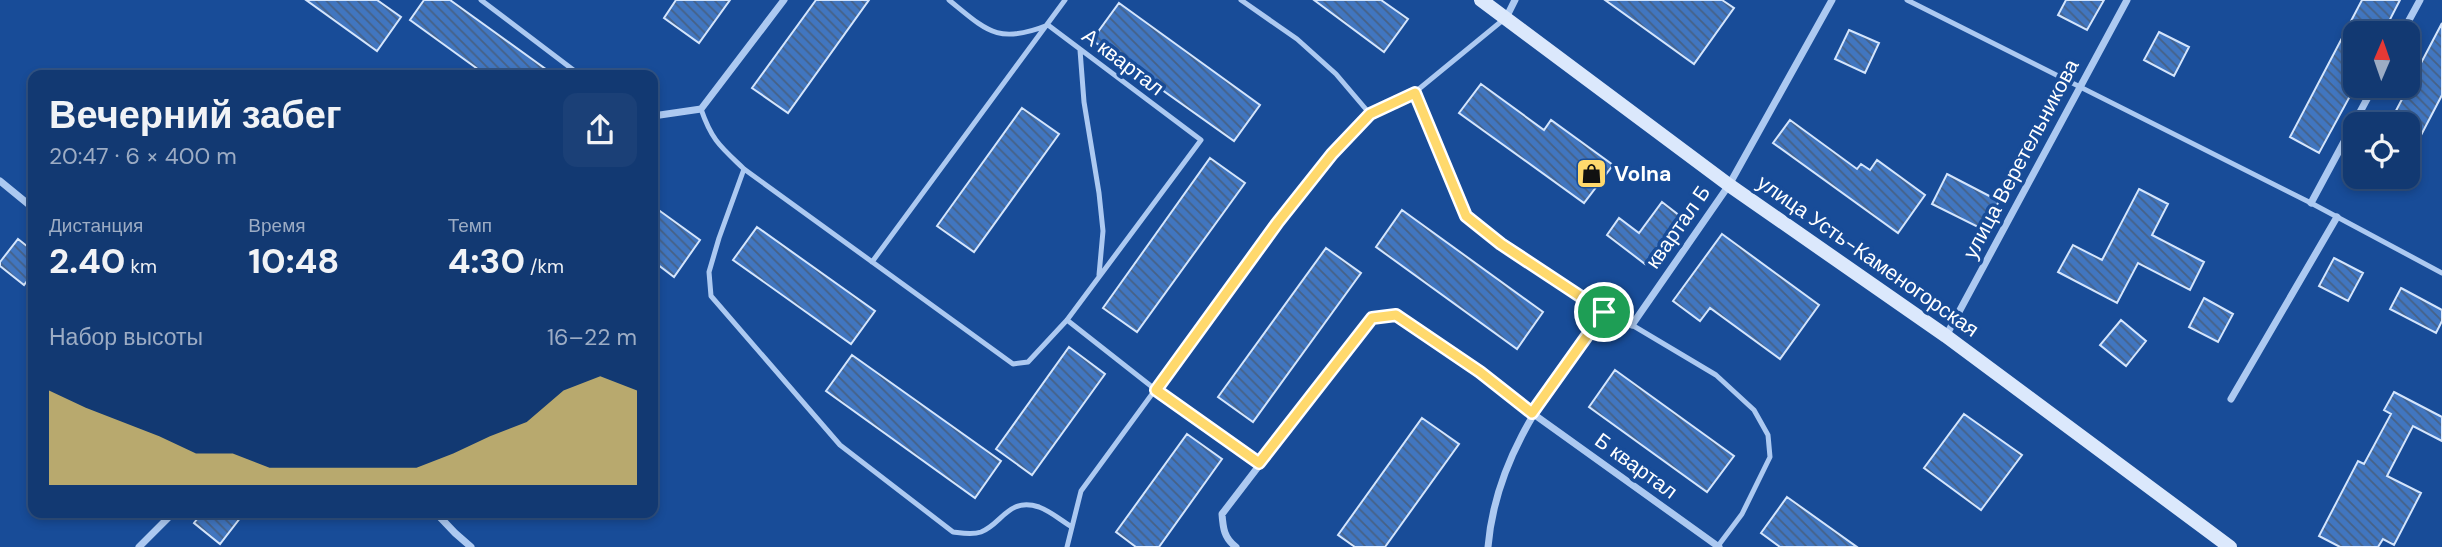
<!DOCTYPE html>
<html lang="ru">
<meta charset="utf-8">
<style>
body{margin:0;font-family:"DM Sans",sans-serif;background:#1b4077;color:#f1f3f6;height:100vh;display:flex;flex-direction:column;font-size:26px;white-space:nowrap}
*{box-sizing:border-box;margin:0}
p{font-size:23px;color:#9cacc4}
.icon{flex:none;width:38px;height:38px;fill:none;stroke:currentColor;stroke-width:2;stroke-linecap:round;stroke-linejoin:round}
.map{position:relative;flex:1;overflow:hidden}
.details{position:absolute;left:28px;top:70px;width:630px;height:448px;display:flex;flex-direction:column;background:#123972;border-radius:14px;box-shadow:0 4px 10px #0003,0 0 0 2px #315384}
.details>*{flex:none}
.needle{width:46px;rotate:2deg}
.controls{position:absolute;left:2343px;top:21px;display:grid;gap:14px}
.controls a{display:grid;place-items:center;width:77px;height:77px;border-radius:14px;background:#123972;box-shadow:0 4px 10px #0003,0 0 0 2px #315384;font-size:35px}
.pin{position:absolute;display:grid;place-items:center;width:60px;height:60px;color:#fff;margin:-30px;border:4px solid #fff;border-radius:50%;box-shadow:0 2px 7px #0007}
.round{display:grid;place-items:center;flex:none;width:74px;height:74px;border-radius:14px;background:#1b4077}
.headline{display:flex;align-items:center;justify-content:space-between;height:119px;padding:0 21px}
h1{font-size:38px;font-weight:700;line-height:52px}
.stats{display:grid;grid-template-columns:repeat(3,1fr);gap:10px;height:119px;padding:7px 21px}
.stats div{display:grid;align-content:center}
.stats b{font-size:35px;font-weight:700}
.stats small{font-size:19px;font-weight:400}
.stats p{font-size:19px}
.chart{height:196px;padding:14px 21px}
.chart p{display:flex;justify-content:space-between}
.chart svg{width:100%;height:126px;margin-top:7px;fill:#ffd96d;opacity:.7}
.map>svg:first-child{display:block}
</style>
<div class="map">
<svg width="2442" height="547" viewBox="0 0 2442 547">
<defs>
<pattern id="building-back-hatch" width="6" height="6" patternUnits="userSpaceOnUse" patternTransform="scale(1.75)"><rect width="6" height="6" fill="#4176c0"/><path d="M-1 5l2 2M0 0l6 6M5-1l2 2" fill="none" stroke="#466186"/></pattern>
</defs>
<rect width="100%" height="100%" fill="#184c98"/>
<path fill="url(#building-back-hatch)" stroke="#d4e5fc" stroke-width="2" d="M306,0H377L401,17L377,51Z
M424,0H450L554,75H486L410,20Z
M676,0H730L699,43L664,18Z
M816,0H869L788,113L752,88Z
M1314,0H1381L1408,19L1384,52Z
M1605,0H1722L1734,8L1694,64Z
M2066,0H2104L2087,30L2058,15Z
M2362,0H2400L2383,33H2356V85L2319,153L2290,137Z
M1119,3L1260,105L1234,141L1092,40Z
M2442,23V95L2408,160V124H2389Z
M1849,30L1879,43L1865,73L1835,59Z
M2159,32L2189,47L2174,76L2144,60Z
M1481,84L1544,130L1551,120L1613,165L1584,203L1459,113Z
M1022,108L1059,134L974,252L937,226Z
M1790,120L1857,169L1861,164L1870,170L1877,160L1925,195L1898,233L1773,143Z
M1210,158L1245,183L1137,332L1103,308Z
M1947,174L1999,201L1984,230L1932,204Z
M2139,189L2168,204L2152,235L2204,262L2190,290L2138,263L2117,303L2058,272L2073,245L2102,260Z
M1662,202L1680,216L1645,264L1607,235L1619,218L1639,233Z
M653,206L700,240L674,277L653,261Z
M1402,210L1543,312L1517,349L1376,247Z
M757,227L875,311L851,344L733,260Z
M1722,234L1819,305L1780,359L1710,308L1700,321L1673,301Z
M18,239L33,251V273L24,285L0,266V262Z
M1326,248L1361,273L1253,422L1218,397Z
M2334,258L2363,273L2348,301L2319,286Z
M2401,288L2442,310V321L2436,333L2390,309Z
M2204,298L2233,314L2218,342L2189,327Z
M2121,320L2146,341L2126,366L2100,345Z
M1069,347L1105,374L1032,475L996,449Z
M852,355L1001,461L975,498L826,391Z
M1615,370L1734,456L1707,492L1589,407Z
M2394,392L2442,417V441L2413,426L2387,476L2421,493L2394,545L2383,539L2378,547H2340L2319,536L2358,461L2364,464L2391,414L2384,410Z
M1964,414L2022,455L1981,510L1924,468Z
M1422,418L1459,444L1385,547H1355L1338,535Z
M1187,434L1222,459L1159,547H1136L1116,532Z
M1787,497L1857,547H1780L1761,533Z
M202,513H244L220,544L194,523Z"/>
<g fill="none" stroke-linecap="round" stroke-linejoin="round">
<path stroke="#acc9f1" stroke-width="5" d="M481,0L580,75
M1241,0L1297,39L1336,74L1370,114
M1907,0L2311,203L2442,273
M1080,50L1084,102L1099,193L1103,231L1099,275
M1414,93L1466,216L1501,244L1604,312L1632,325L1716,375L1754,410L1768,435L1770,457L1742,514L1718,546
M701,109C712,141 721,147 744,169L1013,364L1028,362L1067,320L1201,140L1048,25C998,45 987,31 949,0
M744,169L719,238L709,272L711,296L840,445L953,532C962,533 972,535 981,532C1002,524 1008,497 1039,507C1050,511 1062,521 1072,527
M872,262L1065,0
M1067,320L1156,390L1259,463
M1067,547L1081,491L1278,222L1332,154L1370,114L1414,93L1503,20"/>
<path stroke="#acc9f1" stroke-width="7" d="M1506,18L1515,0
M2402,33L2420,0
M653,116L701,109L784,0
M0,181L33,208
M2311,203L2374,86
M1632,325L1729,185L1832,0
M1946,336L2127,0
M2231,399L2337,217
M436,513L455,533L471,547
M139,547L173,513
M1236,547C1224,538 1223,528 1222,514L1372,318L1396,315L1480,372L1532,413L1719,547
M1488,547C1496,452 1552,386 1604,312"/>
<path stroke="#dbe8fc" stroke-width="14" d="M1481,0L1729,185L1946,336L2230,547"/>
</g>
<g fill="none" stroke-linecap="round" stroke-linejoin="round">
<defs>
<path id="route" d="M1415,93L1466,216L1501,244L1604,312L1532,413L1480,372L1396,315L1372,318L1259,463L1156,390L1278,222L1332,154L1370,114Z"/>
</defs>
<use href="#route" stroke="#fff" stroke-width="14"/>
<use href="#route" stroke="#ffd96d" stroke-width="9"/>
</g>
<defs>
<symbol id="shop-square" viewBox="-11 -11 22 22"><rect x="-9" y="-9" width="18" height="18" rx="4" fill="#ffd96d" stroke="#184c98"/><path d="M-5-2.5h2.3a2.7 3.5 0 0 1 5.4 0H5L5.5 6h-11ZM-1.5-2.5h3a1.5 2.3 0 0 0-3 0Z" fill="#111"/></symbol>
</defs>
<g fill-rule="evenodd">
<use href="#shop-square" x="1574" y="156" width="35" height="35"/>
</g>
<g text-anchor="middle" stroke-width="7" stroke-linejoin="round" paint-order="stroke">
<g font-size="21" fill="#fff" stroke="#184c98">
<text transform="translate(1123 62) rotate(37)" y="7">А квартал</text>
<text transform="translate(2021 159) rotate(-62)" y="7">улица Веретельникова</text>
<text transform="translate(1678 227) rotate(-55)" y="7">квартал Б</text>
<text transform="translate(1868 256) rotate(35)" y="7">улица Усть-Каменогорская</text>
<text transform="translate(1636 466) rotate(36)" y="7">Б квартал</text>
</g>
<g font-size="21" font-weight="bold" fill="#fff" stroke="#184c98" text-anchor="start">
<text x="1614" y="181">Volna</text>
</g>
</g>
</svg>
<div class="controls">
<a><svg class="needle" viewBox="-14 -14 28 28"><path d="M0-13l5 13h-10z" fill="#e53935"/><path d="M0 13l5-13h-10z" fill="#9cacc4"/></svg></a>
<a><svg class="icon" aria-label="locate" viewBox="0 0 24 24"><circle cx="12" cy="12" r="6"/><path d="M12 2v4M12 18v4M2 12h4M18 12h4"/></svg></a>
</div>
<div class="pin" style="left:1604px;top:312px;background:#1e9e55"><svg class="icon" aria-label="arrive" viewBox="0 0 24 24"><path d="M6 21V4h12l-3 4 3 4H6"/></svg></div>
<section class="details">
<div class="headline"><div><h1>Вечерний забег</h1><p>20:47 · 6 × 400 m</p></div><a class="round"><svg class="icon" aria-label="share" viewBox="0 0 24 24"><path d="M12 15V3M7 8l5-5 5 5M5 13v7h14v-7"/></svg></a></div>
<div class="stats">
<div><p>Дистанция</p><b>2.40<small> km</small></b></div>
<div><p>Время</p><b>10:48</b></div>
<div><p>Темп</p><b>4:30<small> /km</small></b></div>
</div>
<div class="chart"><p><span>Набор высоты</span>16–22 m</p>
<svg viewBox="0 0 160 44" preserveAspectRatio="none"><path d="M0 44V11L10 17L20 22L30 27L40 33L50 33L60 38L70 38L80 38L90 38L100 38L110 33L120 27L130 22L140 11L150 6L160 11V44z"/></svg>
</div>
</section>
</div>
